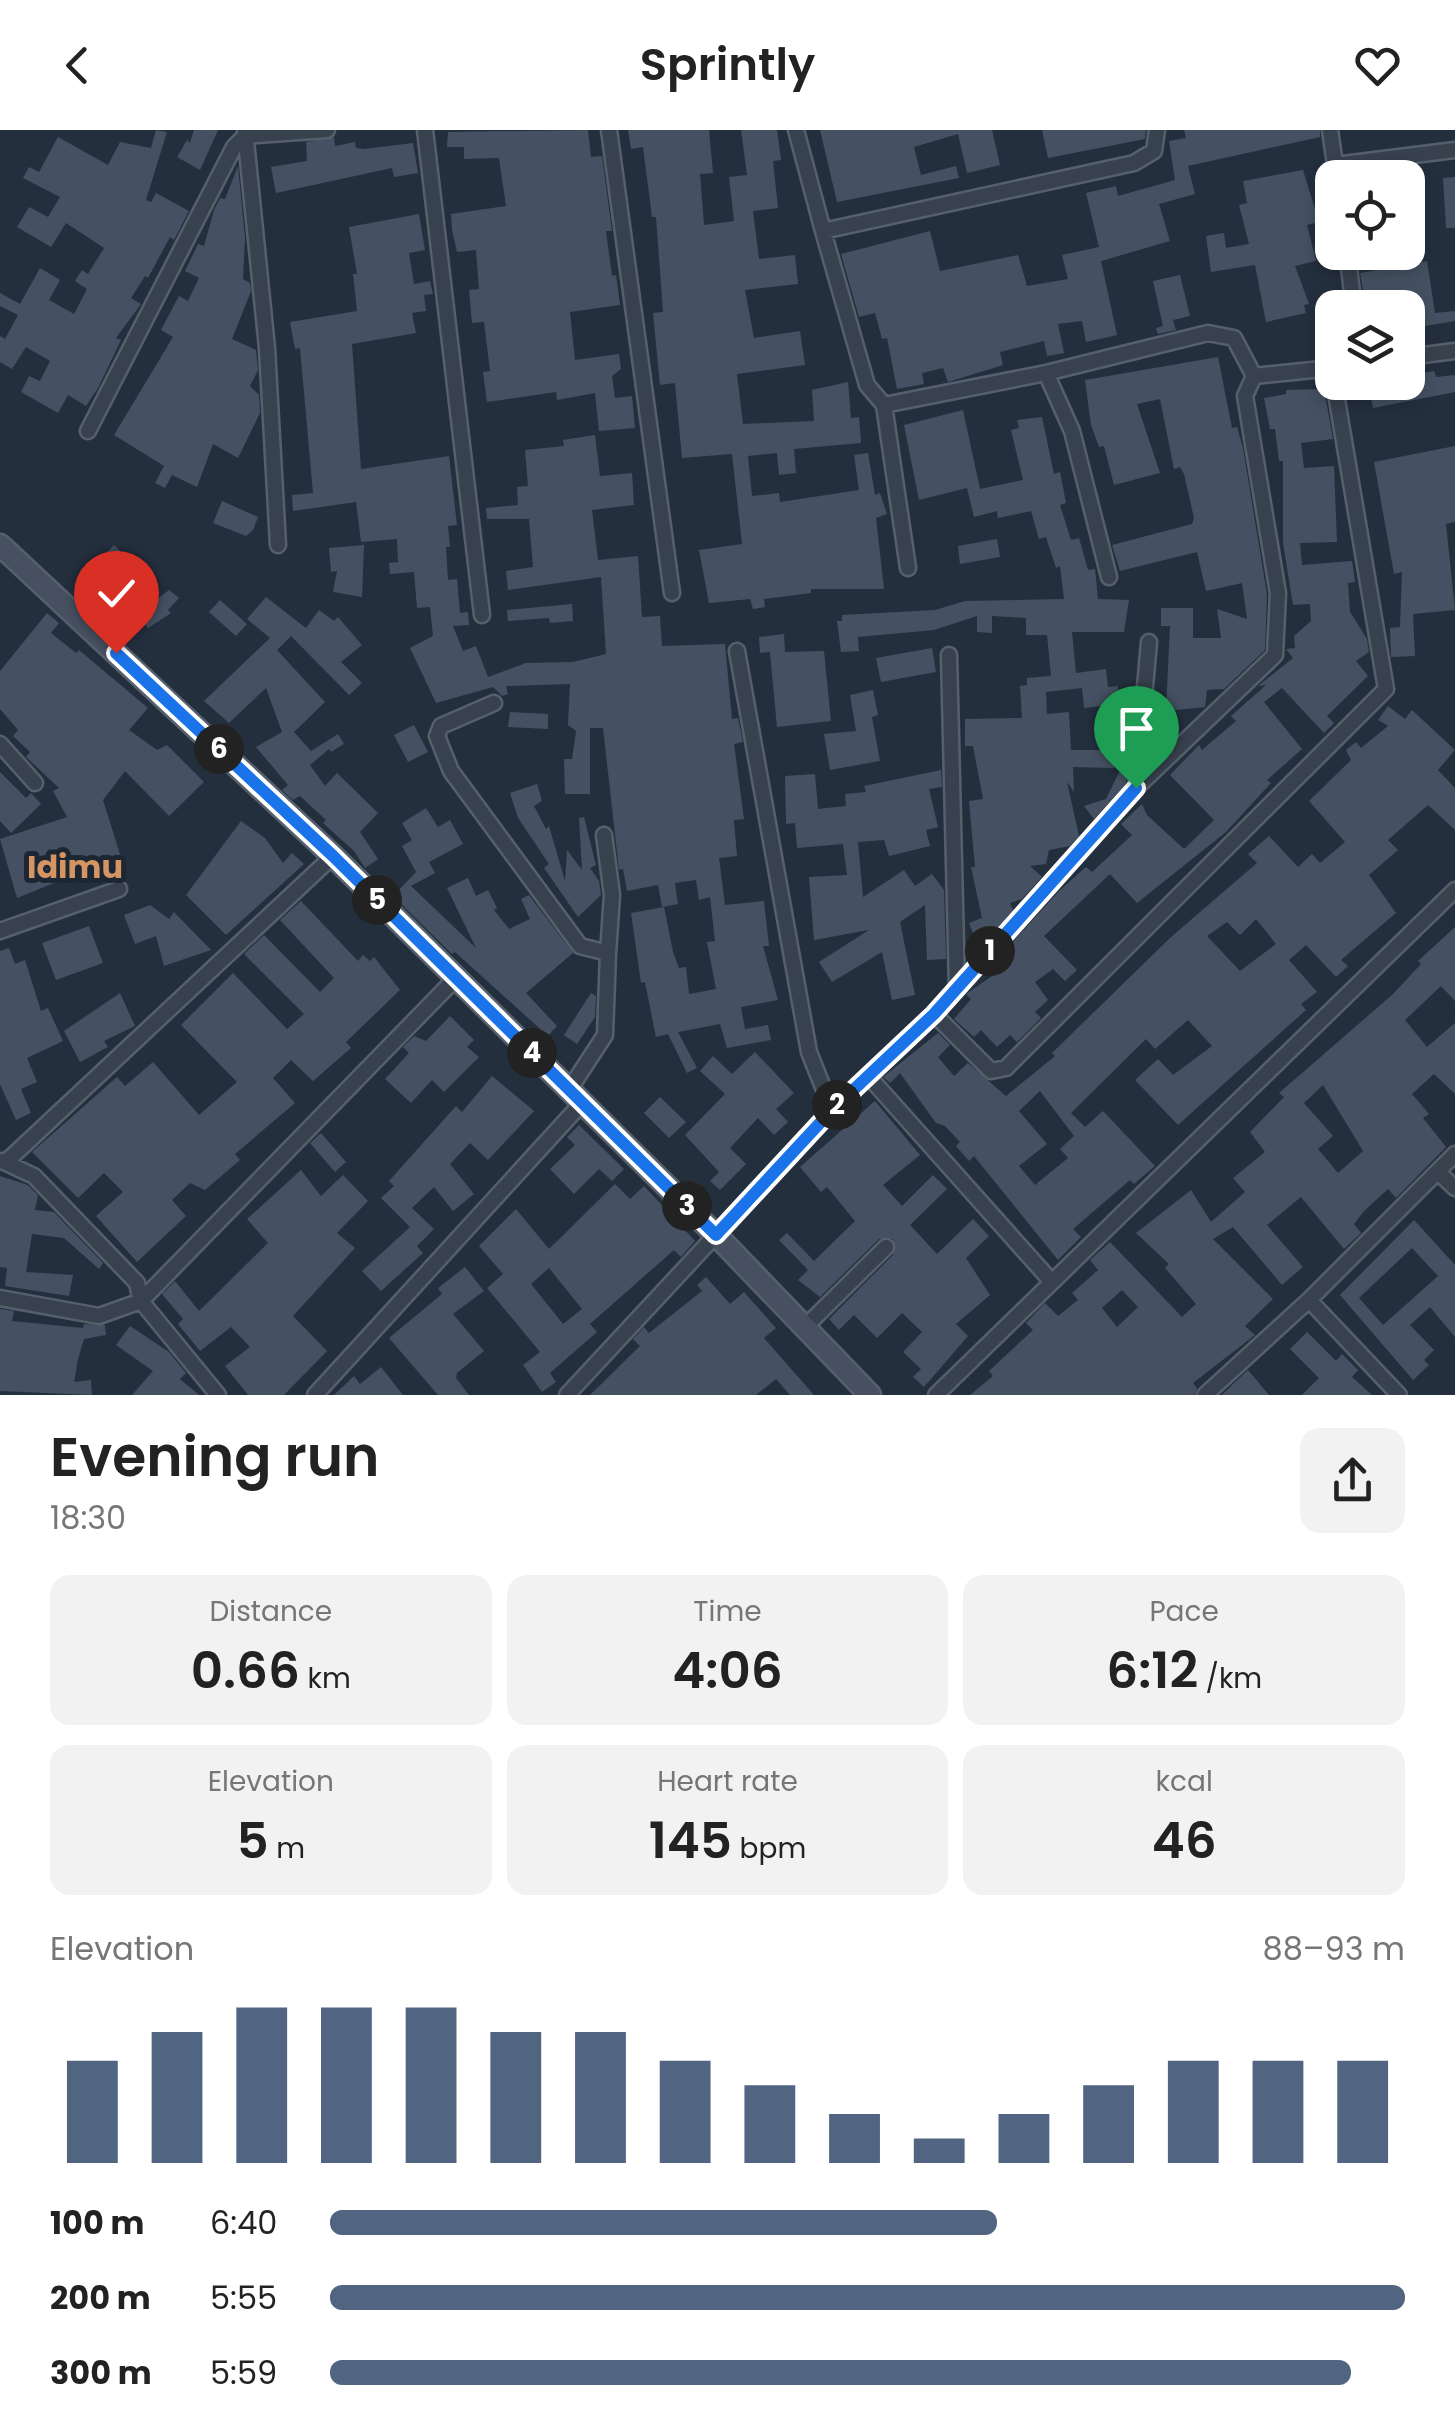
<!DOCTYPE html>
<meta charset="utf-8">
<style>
body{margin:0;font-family:Poppins,sans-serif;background:#f2f2f2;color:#222;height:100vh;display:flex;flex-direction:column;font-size:38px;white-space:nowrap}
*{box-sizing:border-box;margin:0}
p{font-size:32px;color:#767676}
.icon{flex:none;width:55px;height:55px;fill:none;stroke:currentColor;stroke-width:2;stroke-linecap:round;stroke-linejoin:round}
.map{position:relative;height:1265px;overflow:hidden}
.sheet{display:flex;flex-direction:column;background:#fff;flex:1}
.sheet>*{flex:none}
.controls{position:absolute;left:1315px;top:30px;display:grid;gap:20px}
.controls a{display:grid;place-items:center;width:110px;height:110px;border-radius:20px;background:#fff;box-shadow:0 5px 15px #0003;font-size:50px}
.pin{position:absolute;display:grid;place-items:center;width:85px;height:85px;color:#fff;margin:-102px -42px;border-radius:50% 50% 50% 0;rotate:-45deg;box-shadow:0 0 10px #0007}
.pin .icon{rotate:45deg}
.km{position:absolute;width:50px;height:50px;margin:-25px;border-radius:50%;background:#222;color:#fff;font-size:28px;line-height:50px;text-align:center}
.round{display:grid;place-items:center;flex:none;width:105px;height:105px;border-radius:20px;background:#f2f2f2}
.head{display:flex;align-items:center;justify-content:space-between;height:170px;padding:0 50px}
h1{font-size:55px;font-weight:600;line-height:75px}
.figures{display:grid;grid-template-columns:repeat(3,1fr);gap:15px;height:170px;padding:10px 50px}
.figures div{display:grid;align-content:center;border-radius:20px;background:#f2f2f2;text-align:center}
.figures b{font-size:50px;font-weight:600}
.figures small{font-size:28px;font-weight:400}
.figures p{font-size:28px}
.chart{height:280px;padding:20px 50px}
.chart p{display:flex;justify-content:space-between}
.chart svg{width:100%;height:180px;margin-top:10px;stroke:#516482;stroke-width:6}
ul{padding:0 50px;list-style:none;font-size:32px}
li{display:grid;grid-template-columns:160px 120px 1fr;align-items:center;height:75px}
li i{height:25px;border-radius:12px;background:#516482}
header{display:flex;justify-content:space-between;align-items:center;height:130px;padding:0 50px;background:#fff;font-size:45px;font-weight:600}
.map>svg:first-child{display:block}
</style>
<header><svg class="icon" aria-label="back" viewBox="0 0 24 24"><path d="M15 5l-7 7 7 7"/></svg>Sprintly<svg class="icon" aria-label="heart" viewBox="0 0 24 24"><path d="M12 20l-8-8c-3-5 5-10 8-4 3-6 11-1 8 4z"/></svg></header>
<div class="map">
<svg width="1455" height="1265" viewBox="0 0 1455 1265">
<rect width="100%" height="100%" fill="#242f3e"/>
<path fill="#455162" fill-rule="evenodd" d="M156,0L167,2L146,70L151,72L156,63L189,81L174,110L170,107L148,148L145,146L131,168L141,174L116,208L121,210L98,258L86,276L68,265L58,283L21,262L29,246L40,251L50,231L26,217L12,239L0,232V206L5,209L18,185L0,176V163L20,174L40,138L60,150L49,170L74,184L87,159L75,151L82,140L88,144L104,118L66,93L51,117L17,97L29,77L48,87L60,67L23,48L29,37L39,42L58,7L108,35L120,12L151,18Z
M194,0H218L200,40L177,27L187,10L190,13Z
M588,0L591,27L602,26L612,101H606L612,146L616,145L620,175L570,182L575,230L619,224L621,239L612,246L615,268L632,266L635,298L599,301L595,263L557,270L556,262L487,272L483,242L490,241L484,192L472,193L469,160L479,159L476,120L457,122L452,100L451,84L506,76L499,28L464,29V17H447L448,2Z
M628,0H709L713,43L700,44L704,95L734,91L729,47L747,45L741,0H777L781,30L773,31L778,78L753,81L759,129L795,125L798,154L745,160L754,208L800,201L805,235L737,244L743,294L814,291L812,260L848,252L851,288L859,287L861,313L794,319L796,343L779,345L777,323L748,326L752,366L779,363L780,372L859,360L854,325L868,323L875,365L880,363L887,384L876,388L884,459H811V463L764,469L765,477L753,479L750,469L709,473L699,420L742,414L732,324L682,328L675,253L660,255L653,183L663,182L656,87H652L643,17L631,19Z
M820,0H992L1000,35L967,43L958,4L914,17L921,45L956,36L959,48L837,72Z
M1042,0H1146L1145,9L1048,28Z
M1184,0H1320V7L1188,36L1195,64L1159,74L1170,111L1101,131L1117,205L1086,212L1082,191L1058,194L1064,223L1047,226L1044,211L1000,222L1003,235L948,252L943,238L922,243L924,254L897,259L887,208L882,209L875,183L859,187L841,124L930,101L940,141L1018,125L1027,156L1068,149L1062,125L1099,117L1086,63L1116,56L1118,66L1175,50L1169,11L1186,8Z
M334,7L335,16L355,12L356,18L364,19L413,13L418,43L394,47L392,38L276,63L271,37L307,31L306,12Z
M238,36L245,108L243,149L250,153L251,161L232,209L256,220L258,240L250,256L259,265L260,283L238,328L213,314L197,357L172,345L165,358L155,353L164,336L114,305L173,207L161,200L179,166L188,171L199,148L185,141L198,114L204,116L214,80L220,68L225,69Z
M1408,39H1415L1424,104L1408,106Z
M1303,40L1319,92L1307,95L1316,131L1295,136L1309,174L1304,175L1306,183L1266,192L1255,135L1211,142L1206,106L1224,103L1226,118L1249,114L1239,75L1247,73L1243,51Z
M1455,47V98H1446L1443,48Z
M419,84L425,120L409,123L414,154L430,151L433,164L424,165L426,181L412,183L416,203L352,214L361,339L449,326L457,395L448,396L450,417H446L448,450L457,449L460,483L468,482L469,495L453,496L463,521L476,516L488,547L526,533L573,532L606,524L601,447L508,460L506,441L533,437L529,389H487L486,378L518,375L517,357L528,356L525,320L564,316L563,310L595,305L600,346L632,343L634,375L592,380L598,430L638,426L642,487L660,486L662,516L725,514L732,589L738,588L743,612L734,614L744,689L734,690L737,726L719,728L725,775L764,771L769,816H763L778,870L741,877L745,899L768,895L771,910L727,918L720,894L678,902L697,938L687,943L668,904L656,907L645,852L641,853L631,783L664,777L673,822L679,838L686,837L689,864L716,859L707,812L715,811L710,767L699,770L696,750L675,753L678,774L662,777L658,755L627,761L623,739L619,740L603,598H590V664H565L564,629H572L576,601L568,595L570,554L506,556L508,564L502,566L493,557L436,573L410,518L433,506L430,477L417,478L414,442L390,444L389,433L398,432L397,409L361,412L356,372L293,381L292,365L313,363L300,218L295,219L290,192L357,181L353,144H357L349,97Z
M1427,131L1435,183L1455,181V191L1408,199V178H1366L1360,143Z
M1180,145L1190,186L1173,190L1176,200L1158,204L1156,198L1163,196L1153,151Z
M1218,227L1232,298L1237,297L1243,318L1267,464L1265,520L1224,559L1207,560L1205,577L1166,581L1170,496H1161V478H1193V508H1221L1217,479L1247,489L1242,453L1206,461L1197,422L1120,441L1112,415L1192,394L1194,388L1184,344L1180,337L1174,339L1160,269L1137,274L1160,343L1114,355L1104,316L1099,317L1091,295L1085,250Z
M1421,236L1422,243L1434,241L1436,247L1455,245V262L1373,278L1368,252H1408V237Z
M1324,259L1333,309L1301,313L1304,338L1334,336L1337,412L1300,413L1302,435L1352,431L1355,452L1348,453L1350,482L1367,509L1369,522L1356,531L1368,546L1327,586L1334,593L1324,603L1282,558L1264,572L1302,619L1267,650L1271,653L1226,702L1137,773L1110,744L1044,806L1077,840L1065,851L1053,839L1035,852L1048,870L1035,882L1041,888L1017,912L1010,905L997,917L981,900L974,907L954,889L971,869L966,864L998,842L992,836L1013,821L1009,816L1059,761L1086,737L1092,742L1132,705L1121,694L1142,674L1147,685L1184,719L1214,690L1170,645L1199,615L1202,620L1236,591L1231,586L1266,555L1258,556L1293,528L1286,519L1295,518L1294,506L1311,491L1310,474L1293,475L1283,413V331H1279L1275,299H1270L1264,268L1286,264V260Z
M963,280L980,359L1023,350L1011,300L1019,298L1017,290L1042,287L1054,344L1060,342L1066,373L1060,375L1071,410L1079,408L1088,440L1095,439L1098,469L1129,470L1124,502H1072L1076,543L1106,539L1108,557L1118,556L1119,574L1084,578L1082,558L1046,562L1047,584L1069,582L1071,620H1115L1114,638L1073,637L1074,662L1067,652L1079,706L1070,716L1049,720L1046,734L1030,736L1042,747L1022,769L1010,773L1013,780L998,797L974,806L969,793L982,788L971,737H975L969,671L983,669L973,616H965V589L1022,588L1020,556L1027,555V548L1051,546L1047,505H1026V488L992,486V503L977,502V486L934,500L858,507L859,521L841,522L837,491H842V485L935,480L965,471L1064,469L1060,436L1056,438L1046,407L1039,409L1031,381L998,388L997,381L974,387L967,358L919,370L904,295Z
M1455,316V392L1446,394L1455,480L1413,484L1415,526L1391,527L1390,498L1400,497L1402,442L1394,444L1374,332Z
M222,371L258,387L253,400L246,406L213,393Z
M997,409L1000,427L960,434L958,416Z
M114,415L125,426L110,441L135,471L139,467L148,476L169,460L179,468L168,480L171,483L148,498L137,484L114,503L106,495L114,488L92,462L102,454L89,441Z
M364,415L362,467L333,462L337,441L331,442L329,418Z
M266,467L306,498L319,480L334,491L338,487L362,515L341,532L362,553L349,565L291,506L277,520L325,572L294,602L311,621L338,604L344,614L331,622L329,619L310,635L325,656L337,643L378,683L360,702L378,729L365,738L354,721L323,693L326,690L300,666L293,670L282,660L288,655L256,617L282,602L266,558L229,593L204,571L270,508L247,489Z
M220,470L247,494L236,506L209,482Z
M572,474L573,491L550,493L549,488L508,491L507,480Z
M47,483L59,493L51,503L76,523L79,520L148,578L129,600L157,620L167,615L204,652L169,686L125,641L103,670L123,734L113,737L114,741L54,753L17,768L0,709L67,687L53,661L59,658L26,627L30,622L13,606L18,600L0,579V541Z
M784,504L785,522L824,521L831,591L777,597L770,522L760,523L759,507Z
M932,518L936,542L881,552L876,528Z
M873,560L878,585L872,587L880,631L830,640L824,604L856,601L850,565Z
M1388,576L1405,589L1412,580L1455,620L1438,640L1455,658V700L1428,675L1388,710L1398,720L1369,745L1396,783L1341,830L1348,836L1336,847L1306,815L1289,830L1317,862L1301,874L1306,880L1178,995L1135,950L1158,929L1173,945L1212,916L1188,890L1155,919L1146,909L1071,983L1085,997L1103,981L1155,1036L1134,1054L1130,1050L1073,1099L1081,1107L1058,1130L974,1026L969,1031L956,1016L960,1012L945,996L936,993L900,943L890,953L883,947L938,903L950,915L938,927L954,946L968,933L1006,966L1055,926L1052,923L1171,807L1257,733L1248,724L1269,706L1298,737L1312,724L1320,733L1345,712L1309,671L1351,630L1346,620L1356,612L1361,618L1388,596L1378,590ZM1256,789L1276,814L1240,841L1207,806L1227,792L1240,805ZM1040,961L1074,1006L1060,1019L1068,1028L1035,1055L1019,1036L1047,1014L1019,981Z
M510,582L548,584V599L508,597Z
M1176,589L1177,604L1149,628L1153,592Z
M414,595L428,622L408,632L394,605Z
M1128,624L1126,654L1094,689L1084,676L1106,669Z
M941,640L942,657L929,659L938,697L926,700L930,716L889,726L884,710L858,712L863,767L904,740L915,756L932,744L944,760L946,829L927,830L925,775L900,792L915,865L892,870L882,822L832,852L819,832L869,800L814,810L809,747L847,745L843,714L797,718L795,693L786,694L785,646L815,644L818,679L846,676L845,664L866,662L864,656Z
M0,642L26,668L31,663L41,674L11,703L0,691Z
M537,654L542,671L534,676L546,699L549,696L565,751L567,720L582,740L579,688L584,687L596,735L590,738L599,751L601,765L578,787L544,738L549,734L518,688L510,663Z
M426,678L438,697L450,690L463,714L429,732L435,743L411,756L476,818L447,758L468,748L476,766L488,760L497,778L494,780L509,799L530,789L521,769L529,765L573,823L526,863L557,896L548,906L455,822L452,824L393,766L416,742L402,716L412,710L402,693Z
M241,691L265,708L283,733L292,723L304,734L226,805L186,765Z
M301,771L358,831L363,825L370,831L374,827L400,860L346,912L351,918L313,951L291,930L273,948L295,973L235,1024L240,1030L205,1060L190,1053L172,1070L186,1086L137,1132L96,1086L123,1062L104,1043L78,1068L32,1022L117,947L125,956L153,932L199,985L237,952L181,895L233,843L287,899L304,884L244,824L264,805L320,862L334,848L280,790Z
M150,775L169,789L174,782L211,820L164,836L156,806L135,814L124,785Z
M89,796L103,833L56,850L42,813Z
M1455,797V871L1441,856L1405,890L1427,917L1455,893V964L1434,944L1412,964L1429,984L1423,988L1446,1017L1396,1068L1388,1059L1364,1081L1354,1094L1361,1103L1344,1119L1301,1067L1267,1095L1303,1137L1282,1155L1233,1097L1213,1109L1273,1169L1245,1196L1255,1205L1193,1253L1197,1258L1195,1265H970L993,1246L989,1241L1033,1200L1026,1193L1045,1173L1058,1186L1078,1170L1072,1163L1098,1140L1090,1130L1110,1112L1182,1187L1196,1174L1165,1138L1169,1134L1136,1103L1191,1060L1211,1092L1245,1062L1233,1048L1265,1022L1250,1002L1284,967L1279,963L1393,864L1421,834L1418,831ZM1323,955L1363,1021L1338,1043L1318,1019L1333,1006L1304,973ZM1122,1160L1138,1177L1117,1197L1102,1178Z
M9,818L15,834L25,830L41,881L48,878L63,911L27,928L37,952L21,959L31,983L16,990L0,954V821Z
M120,863L135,896L104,911L108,917L80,932L64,901Z
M591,863L596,866L595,887L577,914L564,905Z
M450,886L474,910L467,917L479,927L444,962L432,950L411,973L385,949L409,923L403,917L414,906L426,911Z
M755,922L794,963L776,979L788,992L774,1005L758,988L730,1018L746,1034L720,1060L710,1051L719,1042L685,1005L725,964L700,941L713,926L732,944Z
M492,946L534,981L488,1030L470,1013L450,1034L474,1064L453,1081L434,1057L412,1078L434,1099L417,1116L423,1123L381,1161L362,1141L410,1097L381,1068L394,1056L389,1051L456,976L462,982Z
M660,967L686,992L669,1008L644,983Z
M875,971L920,1025L883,1055L902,1076L933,1045L947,1059L910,1095L937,1124L973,1089L989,1106L966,1128L990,1165L956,1194L968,1206L924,1257L913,1247L921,1239L903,1222L922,1202L902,1183L877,1208L854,1185L839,1200L829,1189L893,1125V1109H879L820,1167L798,1150L808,1140L779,1110L787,1103L814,1131L855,1091L827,1057L821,1062L800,1037Z
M579,995L624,1039L612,1051L599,1039L574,1064L550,1039L575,1015L567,1007Z
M321,1003L346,1032L335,1042L310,1013Z
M301,1040L321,1066L343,1045L368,1071L337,1103L355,1118L293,1186L327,1221L284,1265H248L225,1236L250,1217L231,1197L200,1221L178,1194L183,1189L162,1164L175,1151L199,1181L268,1113L247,1089Z
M0,1046L28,1055L38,1065L35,1080L54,1082L103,1133L99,1139L64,1108L32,1104L26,1142L73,1145L69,1166L5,1156L7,1138L0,1137Z
M615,1054L630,1069L644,1056L695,1111L681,1127L674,1120L590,1194L597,1202L550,1243L556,1252L542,1262L523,1235L540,1222L487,1158L503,1144L479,1116L516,1079L549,1119ZM549,1138L582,1179L563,1194L531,1154Z
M1414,1090L1455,1135V1207L1430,1177L1410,1195L1434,1220L1424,1230L1429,1235L1413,1250L1340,1165ZM1412,1118L1438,1146L1383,1195L1359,1168Z
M465,1137L484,1161L453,1184L484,1221L457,1243L456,1248L469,1265H438L389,1208L442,1164L438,1158Z
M706,1147L730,1174L744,1162L776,1198L764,1208L814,1265H790L776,1249L756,1265H590L640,1216L633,1209L644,1197L649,1203L702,1161L697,1155Z
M0,1179L14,1181L12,1191L83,1198L84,1194L105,1195L106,1205L84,1209L78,1229L74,1252L91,1250L92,1265L0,1261Z
M130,1196L169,1222L186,1243L180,1249L199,1265H132L153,1241L116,1215Z
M1307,1202L1336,1231L1342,1224L1358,1240L1352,1247L1372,1265H1302L1319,1248L1290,1219Z
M381,1237L403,1265H334L354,1246L360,1254Z
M1248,1240L1269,1265H1222L1233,1254Z"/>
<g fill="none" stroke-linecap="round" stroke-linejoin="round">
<defs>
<path id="street" d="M425,0L482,485
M609,0L672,463
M796,0L823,101
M1330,0L1337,48
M245,1L267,218L278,415
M1335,35L1455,20
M1347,122L1354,178
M1408,227L1455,221
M1046,243L1072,301L1109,447
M884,275L867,255L823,101L1134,33L1154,21L1157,0
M88,301L234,17L245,6L327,0
M908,438L884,275L1046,243L1208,203L1234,208L1254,246L1332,238
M737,521L809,922L832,980
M949,525L957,858
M494,573L441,596L437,606L451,641L580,816L608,823L605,905L569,960
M0,614L35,653
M1136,658L1149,512
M604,705L612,765L608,823
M0,801L119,759
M934,884L991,941L1006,938L1386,559L1334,252
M870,948L1052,1152
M2,1031L34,1046L137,1153L141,1171L218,1265
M6,1032L333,726
M1438,1042L1455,1058
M0,1168L99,1186L141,1171L455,849
M1309,1170L1399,1265
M805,1197L886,1117
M315,1265L582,973
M567,1265L832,980L934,884L1136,658L1275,525L1278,463L1245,266L1254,246
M936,1265L1455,760
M1205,1265L1309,1170L1455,1024"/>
<path id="secondary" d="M0,415L333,726L716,1105L870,1265"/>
</defs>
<use href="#street" stroke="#565f6c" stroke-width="19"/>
<use href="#secondary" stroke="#565f6c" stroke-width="25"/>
<use href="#street" stroke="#38414e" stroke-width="14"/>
<use href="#secondary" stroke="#465061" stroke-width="20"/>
</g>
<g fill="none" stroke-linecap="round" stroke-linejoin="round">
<defs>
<path id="route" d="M116,523L333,726L716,1105L832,980L934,884L1136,658"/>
</defs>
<use href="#route" stroke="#fff" stroke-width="20"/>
<use href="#route" stroke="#1a73e8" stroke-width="12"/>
</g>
<g text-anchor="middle" stroke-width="10" stroke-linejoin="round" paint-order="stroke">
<g font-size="32" font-weight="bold" fill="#d59563" stroke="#1d2633">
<text x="75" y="748">Idimu</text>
</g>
</g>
</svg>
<div class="controls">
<a><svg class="icon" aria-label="locate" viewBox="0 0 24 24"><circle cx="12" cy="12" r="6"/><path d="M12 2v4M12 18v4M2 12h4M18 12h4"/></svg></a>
<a><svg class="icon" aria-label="layers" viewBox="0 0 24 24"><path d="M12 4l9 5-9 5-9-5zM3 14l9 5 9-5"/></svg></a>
</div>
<div class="pin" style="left:1136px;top:658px;background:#1e9e55"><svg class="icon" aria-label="arrive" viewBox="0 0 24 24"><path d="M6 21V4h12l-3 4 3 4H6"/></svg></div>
<div class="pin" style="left:116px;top:523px;background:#d93025"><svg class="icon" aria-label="check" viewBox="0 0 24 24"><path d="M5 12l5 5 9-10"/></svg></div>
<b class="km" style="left:990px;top:821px">1</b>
<b class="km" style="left:837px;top:975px">2</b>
<b class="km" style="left:687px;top:1076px">3</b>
<b class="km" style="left:532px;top:923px">4</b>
<b class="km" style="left:377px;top:770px">5</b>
<b class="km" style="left:219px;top:619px">6</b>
</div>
<section class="sheet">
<div class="head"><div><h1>Evening run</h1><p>18:30</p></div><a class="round"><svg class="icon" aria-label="share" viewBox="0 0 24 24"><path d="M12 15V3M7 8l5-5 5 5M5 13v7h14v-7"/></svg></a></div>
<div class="figures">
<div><p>Distance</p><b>0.66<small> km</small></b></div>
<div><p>Time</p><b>4:06</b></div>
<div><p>Pace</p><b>6:12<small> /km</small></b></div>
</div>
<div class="figures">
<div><p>Elevation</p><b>5<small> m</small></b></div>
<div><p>Heart rate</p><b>145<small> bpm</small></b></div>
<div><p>kcal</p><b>46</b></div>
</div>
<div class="chart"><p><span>Elevation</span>88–93 m</p>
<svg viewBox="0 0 160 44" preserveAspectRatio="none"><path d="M5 44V19M15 44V12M25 44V6M35 44V6M45 44V6M55 44V12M65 44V12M75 44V19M85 44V25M95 44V32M105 44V38M115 44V32M125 44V25M135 44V19M145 44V19M155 44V19"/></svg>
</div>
<ul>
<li><b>100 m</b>6:40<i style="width:62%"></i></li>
<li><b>200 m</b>5:55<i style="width:100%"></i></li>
<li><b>300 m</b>5:59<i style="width:95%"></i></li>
</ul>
</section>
